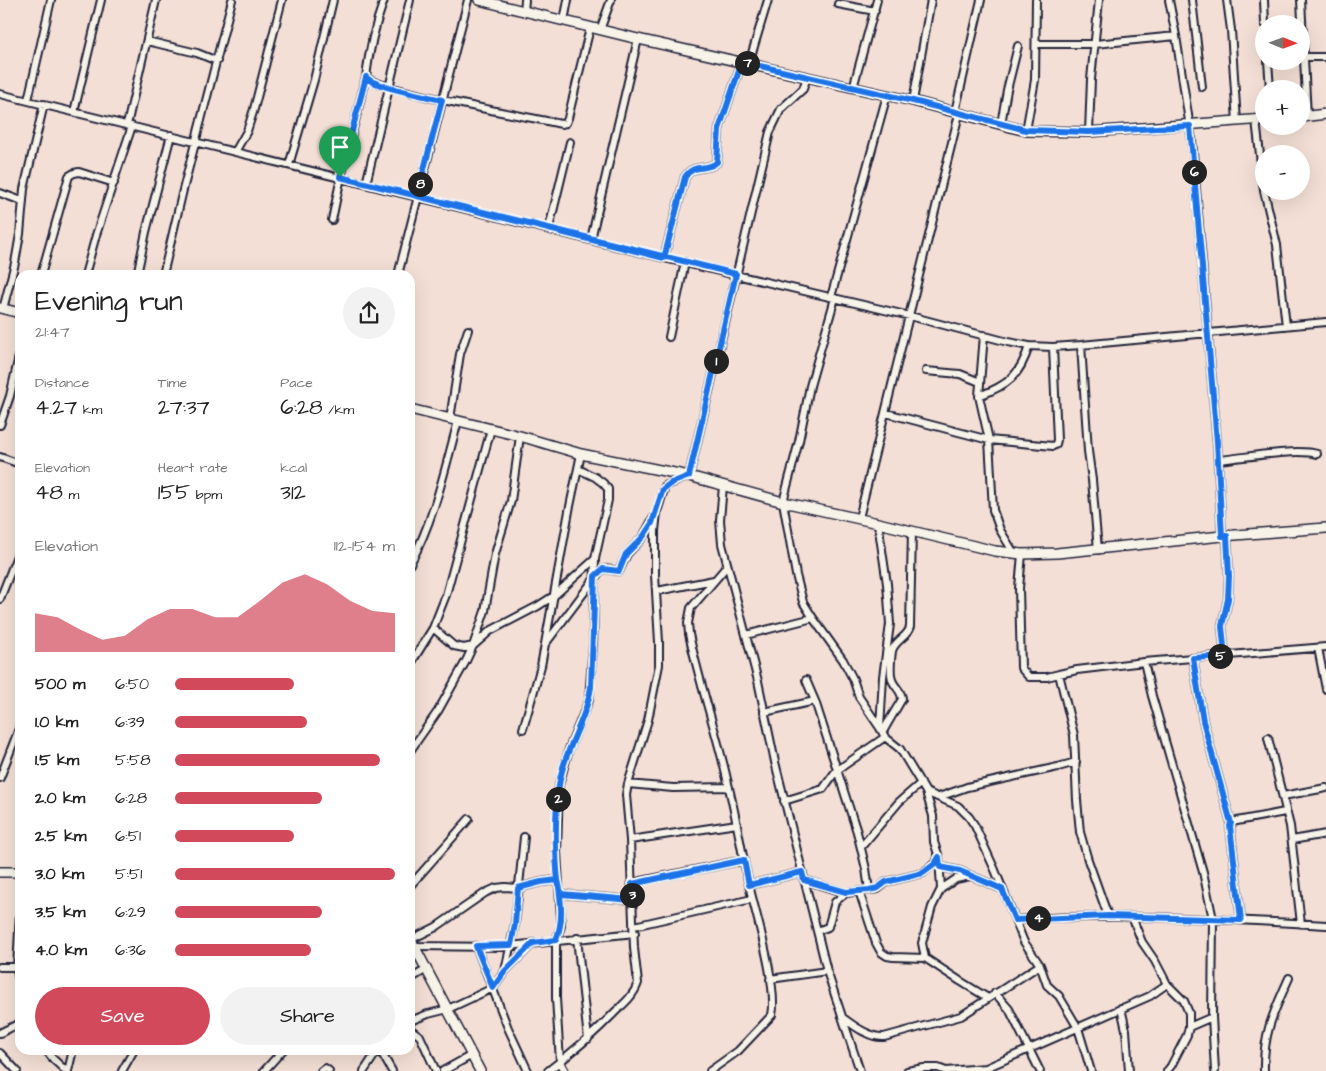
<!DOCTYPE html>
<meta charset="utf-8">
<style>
body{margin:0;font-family:"Architects Daughter",sans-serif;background:#f2f2f2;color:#222;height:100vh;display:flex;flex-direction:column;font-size:19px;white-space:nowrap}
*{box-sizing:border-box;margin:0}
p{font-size:16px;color:#767676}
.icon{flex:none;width:28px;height:28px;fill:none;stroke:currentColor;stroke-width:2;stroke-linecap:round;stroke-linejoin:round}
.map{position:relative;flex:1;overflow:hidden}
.sheet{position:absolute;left:15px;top:270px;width:400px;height:785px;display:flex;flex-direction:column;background:#fff;border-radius:15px;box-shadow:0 5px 20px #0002}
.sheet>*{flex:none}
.needle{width:32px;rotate:91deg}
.tools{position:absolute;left:1255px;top:15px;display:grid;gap:10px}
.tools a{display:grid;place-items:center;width:55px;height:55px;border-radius:50%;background:#fff;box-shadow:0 5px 20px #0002;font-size:25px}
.pin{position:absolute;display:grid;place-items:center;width:42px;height:42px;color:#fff;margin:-51px -21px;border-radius:50% 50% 50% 0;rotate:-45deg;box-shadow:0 0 5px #0007}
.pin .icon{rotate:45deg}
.km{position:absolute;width:25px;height:25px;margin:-12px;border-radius:50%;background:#222;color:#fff;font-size:14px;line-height:25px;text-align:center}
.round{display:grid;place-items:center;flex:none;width:52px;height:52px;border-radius:26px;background:#f2f2f2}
.overview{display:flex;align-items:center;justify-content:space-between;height:85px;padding:0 20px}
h1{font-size:28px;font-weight:600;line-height:38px}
.figures{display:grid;grid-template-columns:repeat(3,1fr);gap:8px;height:85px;padding:5px 20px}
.figures div{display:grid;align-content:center}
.figures b{font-size:21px;font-weight:600}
.figures small{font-size:14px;font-weight:400}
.figures p{font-size:14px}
.chart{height:140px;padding:10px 20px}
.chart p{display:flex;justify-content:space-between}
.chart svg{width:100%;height:90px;margin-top:5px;fill:#d1495b;opacity:.7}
.primary-button{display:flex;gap:10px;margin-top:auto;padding:10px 20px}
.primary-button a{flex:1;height:58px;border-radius:30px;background:#d1495b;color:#fff;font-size:20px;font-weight:600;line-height:58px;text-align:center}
.primary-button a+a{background:#f2f2f2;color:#222}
ul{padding:0 20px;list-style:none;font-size:16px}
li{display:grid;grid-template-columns:80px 60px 1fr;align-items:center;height:38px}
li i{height:12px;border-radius:6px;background:#d1495b}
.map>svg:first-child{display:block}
</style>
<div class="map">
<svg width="1326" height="1071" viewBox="0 0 1326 1071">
<rect width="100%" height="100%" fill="#f3dfd5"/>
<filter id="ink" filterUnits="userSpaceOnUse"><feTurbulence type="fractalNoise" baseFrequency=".02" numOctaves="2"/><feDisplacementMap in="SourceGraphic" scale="10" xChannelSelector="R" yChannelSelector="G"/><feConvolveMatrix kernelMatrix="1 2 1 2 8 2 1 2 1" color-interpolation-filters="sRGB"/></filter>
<g filter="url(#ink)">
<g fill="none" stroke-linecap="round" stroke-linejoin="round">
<defs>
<path id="minor" d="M384,0C375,25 369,51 366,77C376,90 535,118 561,124L566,123L568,118L590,28
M1169,0L1176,36L1192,141L1217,443L1222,536
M1192,0L1202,87
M1227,0L1231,30L1237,122
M1264,0L1265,24
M1301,0L1307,117
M838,4L875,11
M524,12L525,0
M564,21L568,0
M600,30L611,0
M147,41L197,53L217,61
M1036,44H1095L1176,36
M1303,57H1326
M1268,61L1270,89
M749,63L768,0
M853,88L877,0
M0,94L664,258L910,316L1008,342L1029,346L1053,347L1081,345L1326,322
M28,100L51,0
M913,101L931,0
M74,112L101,0
M955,112L981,0
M1256,120L1264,190
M1001,124L1007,90L1018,46
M127,125L156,0
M1026,131L1035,80L1036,0
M1089,132L1091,79L1099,0
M235,152L247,131L254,109L282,0
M289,165L314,80L333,0
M366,184L410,0
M1264,191L1277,245L1286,326
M0,193L22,201
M332,220L341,177L366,77
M549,228L570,142
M591,239L638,39
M664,258L685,177C695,162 707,172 717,162L719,129L742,62
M41,275L69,176L74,173L79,172L114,183
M85,275L96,235L132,126
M137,275L146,232L171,135
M163,275L183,190L232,0
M398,275L468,0
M831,297L887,95
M835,298L810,386L799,441L783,502L796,575L803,602L813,618L843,660L853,679L859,697L880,728
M3,309L15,263L20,234L24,189L44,104
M984,335L979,396L989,440L993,510L1000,530L1014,553
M669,337L685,262
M1081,345L1088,451L1092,480L1098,550
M926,371L960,374L980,382
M979,396C1008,385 1020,376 1029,346
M886,413L989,440L1053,446L1056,444L1057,440L1053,347
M450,419L460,354L468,330
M0,425L10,396L20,352
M0,457L20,464
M1218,460C1243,458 1295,448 1317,454
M723,486L720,520L722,544L758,681L775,762L827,971L860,1071
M859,518L959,114
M878,523L887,584L890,624L883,677L880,728L885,737L900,749L926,792L933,816L934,842L939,857L941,889
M1022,554L1019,588L1021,668L1029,677H1047L1059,674
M410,564C434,520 445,469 458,421
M657,591L714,580
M0,599L20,548
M433,628L454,646L464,648L473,646L490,631L538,606L555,595L595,559L608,500V489L603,483L595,477L578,469
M746,635L813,618
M546,643L601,570L606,569L619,571L627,554L643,537L654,517
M1318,648L1326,689
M1225,656L1222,626L1228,599L1229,576L1227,536
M1193,658L1203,721L1231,823
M1144,662L1152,696L1203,872L1213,919L1212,1017L1215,1071
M410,665L433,628L446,595L491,429
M806,680L815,701L857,832L866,869L869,890
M764,712L815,701
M523,729L541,666L569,511L581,454
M883,732C885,727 901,701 902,699C902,692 896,688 893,682C889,675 891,659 892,651C895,640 908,637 910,627L912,531
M1268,738L1290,826L1301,924
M410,751L438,711L466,661L473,646L485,611L495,554L511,501L520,436
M0,778L20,726
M628,784L673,788L729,787
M926,792L958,806L969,817L975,826L995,870L1024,942L1040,965L1047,985L1059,996L1078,1028L1091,1071
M1283,796L1326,788
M939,797L967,787L1058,767L1076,762
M784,801L823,789L836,771L885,737
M630,840L737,824
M1292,840L1326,834
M861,847L899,802L921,783
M940,867L960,871L1002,889
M804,880L846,893L869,890L878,889L886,882L923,873L935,863L939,857
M632,883L744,860
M749,885L802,872
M410,886L469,819
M859,891L876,943L881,952L887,956L893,957L925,958L960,981L988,998
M561,894L632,900
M20,912L17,968L20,987
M1108,916L1088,860L1080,832L1077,800L1074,735L1059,674L1077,670L1144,662L1326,647
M1132,917L1142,942L1155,961L1167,984L1184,1001L1189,1013V1027L1187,1035L1171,1066L1167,1071
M1015,920C1119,913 1223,919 1326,925
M1241,920L1230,825L1232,822L1237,821L1285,812
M634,926L752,899
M817,931L828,927L835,902L846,893
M577,938L588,1039
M410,940L436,927L485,893L496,888L505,887L518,888L541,882L558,880
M415,946L499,947L635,933
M476,946L508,1028L528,1071
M925,958L922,943L932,907L941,889L956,879L970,876
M0,967H20
M505,971L515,924L524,837
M410,979L427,969
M770,979L827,971
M995,993L1009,1009L1040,1071
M1121,1008L1126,1030L1129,1071
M843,1018C854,1026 870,1038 884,1037L961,1016L1040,965
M410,1021L428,1014L448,1009L493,988L505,971L533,943
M1189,1027L1212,1017
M410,1029L420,1036L436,1071
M0,1033L20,1023
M46,1050L53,1059L66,1071
M380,1050L392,1071
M0,1053L17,1071
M68,1071L73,1050
M122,1071L134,1050
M264,1071L283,1050
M321,1071L325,1068L329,1071
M364,1071L378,1050
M443,1071L472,1055
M548,1071C573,1052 595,1033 616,1011C625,1003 634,995 638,983L634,948L630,840L626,795L628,784L648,720L659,665V642L655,575V531L657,512L665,486L689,476L770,132L781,109L803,89L807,77
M565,1071L560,1062L556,998V941L561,926V918L557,852L559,785L569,749L589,700L593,644L595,559
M710,1071L738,1051L772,1015C778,988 757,918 750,889C742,855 737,821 729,788C718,736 700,686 689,634L688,623L691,608L727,566
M907,1071L924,1068H938L946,1071L986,1068L1150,996L1167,984
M1264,1071C1263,1032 1274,1012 1289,978"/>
<path id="tertiary" d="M479,0L638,39L913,101L1026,131L1089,132L1264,119
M1301,117L1326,114
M0,308L20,313
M410,409L520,436L581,454L689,476L783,502L878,523L995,551L1022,554L1057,553L1222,536L1326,528
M0,872H20
M410,938L480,1071"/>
</defs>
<use href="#minor" stroke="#22223b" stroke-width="10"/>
<use href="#tertiary" stroke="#22223b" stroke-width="12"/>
<use href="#minor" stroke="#f7f3e8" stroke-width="6"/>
<use href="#tertiary" stroke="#f7f3e8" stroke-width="9"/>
</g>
</g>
<g fill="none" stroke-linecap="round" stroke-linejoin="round" filter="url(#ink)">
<defs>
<path id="route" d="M340,177L736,274L689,476L671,483L663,489L652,523L643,537L626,554L619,571L603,569L595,576L591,687C586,721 564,750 559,785C555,810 555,854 558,880C561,901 564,920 556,940L533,943L505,971L493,988L476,946L511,945L515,924L518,888L541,882L558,880L561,894L632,900V884L744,860L749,885L802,872L804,880L846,892L869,890L878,888L886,882L923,873L935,864L939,857L940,867L960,871L1002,889L1015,920L1108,916L1241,920L1230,826L1231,823L1203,721L1193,658L1225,656L1222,626L1228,599L1229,576L1227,536H1222L1217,442L1190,126L1089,132L1026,130L913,101L742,62L719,129L717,162C707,172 695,162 685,177L664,258L417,196L442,100C427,96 373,87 366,77L340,177"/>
</defs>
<use href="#route" stroke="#fff" stroke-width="10"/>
<use href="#route" stroke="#1a73e8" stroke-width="6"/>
</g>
</svg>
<div class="tools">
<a><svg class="needle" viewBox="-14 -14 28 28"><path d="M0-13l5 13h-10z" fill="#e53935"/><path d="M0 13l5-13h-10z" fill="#767676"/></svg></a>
<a>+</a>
<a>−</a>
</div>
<div class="pin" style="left:340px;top:177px;background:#1e9e55"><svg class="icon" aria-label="arrive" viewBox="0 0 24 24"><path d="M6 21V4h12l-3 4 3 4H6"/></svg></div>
<b class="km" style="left:716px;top:361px">1</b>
<b class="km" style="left:558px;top:799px">2</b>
<b class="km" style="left:632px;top:895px">3</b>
<b class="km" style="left:1038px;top:918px">4</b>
<b class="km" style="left:1220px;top:656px">5</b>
<b class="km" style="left:1194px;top:172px">6</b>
<b class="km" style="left:747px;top:63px">7</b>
<b class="km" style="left:420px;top:184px">8</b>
<section class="sheet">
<div class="overview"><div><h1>Evening run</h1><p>21:47</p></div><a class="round"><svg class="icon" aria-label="share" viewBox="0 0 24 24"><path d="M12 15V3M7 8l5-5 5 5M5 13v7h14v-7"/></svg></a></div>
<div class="figures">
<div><p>Distance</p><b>4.27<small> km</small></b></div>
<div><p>Time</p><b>27:37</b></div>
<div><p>Pace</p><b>6:28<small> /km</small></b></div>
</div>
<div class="figures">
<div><p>Elevation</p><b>48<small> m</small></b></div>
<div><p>Heart rate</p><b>155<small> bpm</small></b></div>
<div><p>kcal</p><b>312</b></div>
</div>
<div class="chart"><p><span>Elevation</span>112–154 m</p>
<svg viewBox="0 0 160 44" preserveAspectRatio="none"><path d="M0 44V25L10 27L20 33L30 38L40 36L50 28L60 23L70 23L80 27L90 27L100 19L110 10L120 6L130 11L140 19L150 24L160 25V44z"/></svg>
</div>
<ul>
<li><b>500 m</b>6:50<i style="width:54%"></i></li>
<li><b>1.0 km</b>6:39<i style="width:60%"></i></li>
<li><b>1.5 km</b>5:58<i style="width:93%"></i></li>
<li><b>2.0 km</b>6:28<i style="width:67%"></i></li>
<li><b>2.5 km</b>6:51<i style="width:54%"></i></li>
<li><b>3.0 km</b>5:51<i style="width:100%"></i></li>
<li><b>3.5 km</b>6:29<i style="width:67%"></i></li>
<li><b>4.0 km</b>6:36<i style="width:62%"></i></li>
</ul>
<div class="primary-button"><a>Save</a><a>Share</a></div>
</section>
</div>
